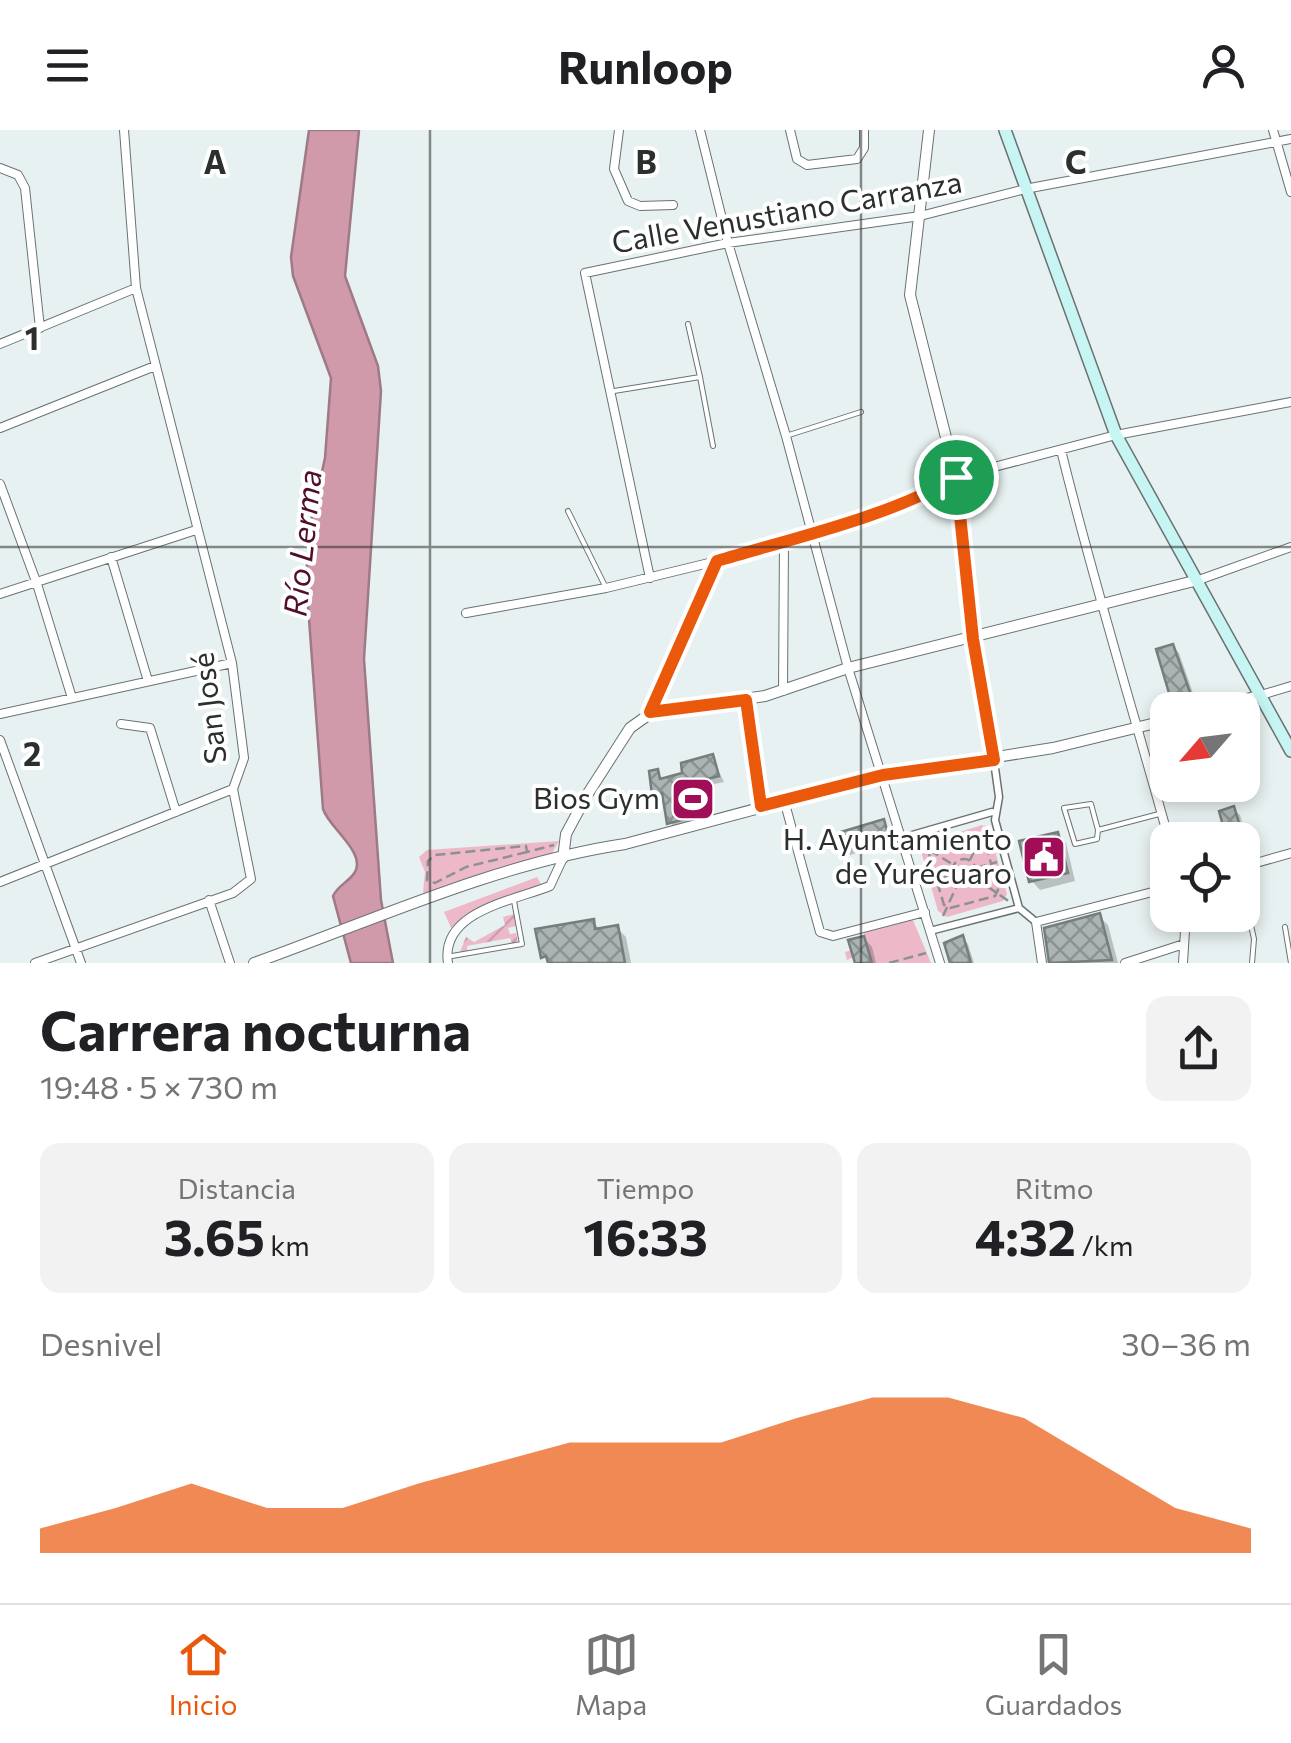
<!DOCTYPE html>
<html lang="es">
<meta charset="utf-8">
<style>
body{margin:0;font-family:Commissioner,sans-serif;background:#f2f2f2;color:#202124;height:100vh;display:flex;flex-direction:column;font-size:38px;white-space:nowrap}
*{box-sizing:border-box;margin:0}
p{font-size:32px;color:#757577}
.icon{flex:none;width:55px;height:55px;fill:none;stroke:currentColor;stroke-width:2;stroke-linecap:round;stroke-linejoin:round}
.map{position:relative;height:833px;overflow:hidden}
.details{display:flex;flex-direction:column;background:#fff;flex:1}
.details>*{flex:none}
.needle{width:65px;rotate:242deg}
.fabs{position:absolute;left:1150px;top:562px;display:grid;gap:20px}
.fabs a{display:grid;place-items:center;width:110px;height:110px;border-radius:20px;background:#fff;box-shadow:0 5px 15px #0003;font-size:50px}
.pin{position:absolute;display:grid;place-items:center;width:85px;height:85px;color:#fff;margin:-42px;border:5px solid #fff;border-radius:50%;box-shadow:0 2px 10px #0007}
.round{display:grid;place-items:center;flex:none;width:105px;height:105px;border-radius:20px;background:#f2f2f2}
.head{display:flex;align-items:center;justify-content:space-between;height:170px;padding:0 40px}
h1{font-size:55px;font-weight:700;line-height:75px}
.metrics{display:grid;grid-template-columns:repeat(3,1fr);gap:15px;height:170px;padding:10px 40px}
.metrics div{display:grid;align-content:center;border-radius:20px;background:#f2f2f2;text-align:center}
.metrics b{font-size:50px;font-weight:700}
.metrics small{font-size:28px;font-weight:400}
.metrics p{font-size:28px}
.chart{height:280px;padding:20px 40px}
.chart p{display:flex;justify-content:space-between}
.chart svg{width:100%;height:180px;margin-top:10px;fill:#ea580c;opacity:.7}
header{display:flex;justify-content:space-between;align-items:center;height:130px;padding:0 40px;background:#fff;font-size:45px;font-weight:700}
.tabs{display:flex;justify-content:space-around;align-items:center;height:140px;border-top:2px solid #e0e0e0;background:#fff;font-size:28px;color:#757577}
.tabs a{display:grid;justify-items:center;gap:5px}
.tabs .selected{color:#ea580c}
.map>svg:first-child{display:block}
</style>
<header><svg class="icon" aria-label="menu" viewBox="0 0 24 24"><path d="M4 6h16M4 12h16M4 18h16"/></svg>Runloop<svg class="icon" aria-label="person" viewBox="0 0 24 24"><circle cx="12" cy="8" r="4"/><path d="M4 21q1-7 8-7t8 7"/></svg></header>
<div class="map">
<svg width="1291" height="833" viewBox="0 0 1291 833">
<defs>
<pattern id="garden-furrows" width="10" height="10" patternUnits="userSpaceOnUse" patternTransform="scale(2.5)"><rect width="10" height="10" fill="#edb9c9"/><path d="M-1 1l2-2M0 10L10 0M9 11l2-2" fill="none" stroke="#cb9fad"/></pattern>
<pattern id="building-cross-hatch" width="8" height="8" patternUnits="userSpaceOnUse" patternTransform="scale(2.5)"><rect width="8" height="8" fill="#abb4b3"/><path d="M0 0l8 8M0 8l8-8" fill="none" stroke="#8b9392"/></pattern>
</defs>
<rect width="100%" height="100%" fill="#e8f1f1"/>
<path fill="#edb9c9" d="M982,695L989,699L1007,764L1003,771L947,787L938,781L921,721L925,713Z
M559,711L551,725L431,769L423,762L425,742L419,727L427,720Z
M537,747L542,756L463,788L451,798L444,782Z
M913,790L931,833H872L867,821L847,830L845,822L867,816L864,803Z"/>
<path fill="url(#garden-furrows)" d="M514,784L516,796L508,798L510,804L516,803L518,813L512,814L510,808L467,816L468,825L458,827L466,807L474,812L505,795L503,787Z"/>
<path fill="#d09aab" stroke="#9e7a86" stroke-width="2.5" d="M309,0H359L345,146L378,236L381,261L364,529L381,770L393,833H351L333,766C338,755 349,752 355,742C366,722 329,698 323,679L306,448L310,395L325,328L331,248L293,146L291,127Z"/>
<path fill="#0003" d="M1173,517L1179,523L1199,580L1176,578Z
M712,627L724,652L701,657L708,690L676,699L670,692L665,669L655,664L657,642L664,650L685,644Z
M1233,679L1240,685L1253,733L1242,735V710H1229Z
M883,692L893,711L850,725L844,719Z
M1057,704L1066,713L1075,751L1040,760L1032,751Z
M1099,786L1108,795L1118,833H1051L1047,799Z
M593,792L602,801L617,798L626,807L631,833H548L538,801Z
M864,808L872,817L876,833H858L851,812Z
M962,808L968,814L974,833H952L947,815Z"/>
<path fill="url(#building-cross-hatch)" stroke="#757d7d" stroke-width="2.5" d="M1173,514L1194,574L1174,580L1156,519Z
M713,624L719,646L696,652L704,684L667,694L662,663L652,665L649,641L658,639L660,649L682,643L681,633Z
M1234,676L1244,710H1227L1219,681Z
M884,689L888,704L842,721L837,703Z
M1058,702L1068,743L1029,752L1019,711Z
M1100,783L1112,830L1049,833L1044,798Z
M594,789L595,799L618,795L625,833H548L546,826L541,828L535,799Z
M963,805L971,833H950L944,813Z
M864,806L872,833H855L848,810Z"/>
<g fill="none" stroke-linecap="round" stroke-linejoin="round">
<defs>
<path id="service" d="M688,194L700,247
M614,261L700,247L713,316
M789,305L861,282
M568,381L606,458
M1098,700L1091,674L1064,678L1075,714L1097,709L1098,700L1159,684
M1242,755L1254,809L1252,833
M1285,797L1291,833
M452,826L522,814L514,771"/>
<path id="pedestrian" d="M994,631L999,667L995,690L1019,778L1036,792
M902,708L992,682
M930,801L1019,778"/>
<path id="minor" d="M619,0L614,39L628,71L640,76L673,75
M700,0L728,113L786,306L848,538L940,833
M790,0L797,29L807,35L857,29L864,18V0
M1273,0L1291,62
M0,38L18,45L25,58L40,198
M0,214L136,158
M0,298L155,236
M1061,320C1093,451 1133,580 1169,710
M0,354L37,454L72,568
M111,427L148,551
M650,448L585,143L728,113L920,86L1025,59L1291,9
M1196,451L1291,417
M0,464L196,400
M466,483L606,458L717,431L813,402L931,361L956,347L1116,305L1291,272
M783,561L784,411
M1258,566L1291,556
M746,570L761,676
M651,583L717,431
M0,584L232,533
M121,594L150,598L176,682
M0,610L81,833
M784,670L820,802L833,806L925,782
M1242,737L1291,723
M0,752L233,659
M209,770L230,833
M35,833L233,763L251,749L233,659L244,628L232,533L136,158L124,0
M448,833C440,781 513,771 550,756L563,728
M1042,833L1036,792L1168,758
M1125,833L1184,814
M1183,833L1186,785"/>
<path id="tertiary" d="M929,0L910,165L956,347L973,509L994,630
M1205,580L1258,566
M563,728L566,704L587,665L630,598L651,583L765,566L848,538L1194,451
M254,833C374,790 498,733 625,714L883,645L1053,618L1168,590"/>
<path id="secondary" d="M1005,0L1116,305L1291,621"/>
</defs>
<use href="#service" stroke="#6a7272" stroke-width="6"/>
<use href="#pedestrian" stroke="#6a7272" stroke-width="9"/>
<use href="#minor" stroke="#6a7272" stroke-width="10"/>
<use href="#tertiary" stroke="#6a7272" stroke-width="12"/>
<use href="#secondary" stroke="#6a7272" stroke-width="14"/>
<path stroke="#8c9292" stroke-width="2.5" stroke-dasharray="10 5" stroke-linecap="butt" d="M978,704L984,707L998,760L995,766L950,778L944,775L929,724L932,718Z
M921,709L923,716L952,734
M527,722L466,737L435,753L427,750L428,731L435,725L526,716L527,722L554,715
M952 741a12 12 0 1 1 24 0a12 12 0 1 1-24 0Z
M970,730L986,696
M976,738L997,732
M975,748L1010,772
M925,753L951,745
M943,786L958,753
M889,833L926,823"/>
<use href="#service" stroke="#fff" stroke-width="4"/>
<use href="#pedestrian" stroke="#fff" stroke-width="6"/>
<use href="#minor" stroke="#fff" stroke-width="8"/>
<use href="#tertiary" stroke="#fff" stroke-width="10"/>
<use href="#secondary" stroke="#c6f5f4" stroke-width="11"/>
</g>
<g fill="none" stroke-linecap="round" stroke-linejoin="round">
<defs>
<path id="route" d="M956,347L973,509L994,630L883,645L761,676L746,570L650,582L717,431C790,409 892,386 956,347Z"/>
</defs>
<use href="#route" stroke="#fff" stroke-width="20"/>
<use href="#route" stroke="#ea580c" stroke-width="12"/>
</g>
<path fill="none" stroke="#2b2f2e" stroke-width="2.5" stroke-opacity="0.55" d="M430,0V833M861,0V833M0,417H1291"/>
<defs>
<symbol id="stadium-square" viewBox="-11 -11 22 22"><rect x="-9" y="-9" width="18" height="18" rx="4" fill="#9f0e57" stroke="#fff"/><path d="M0-5a6.5 5 0 1 0 0 10a6.5 5 0 1 0 0-10ZM-3.5-1.8h7v3.6h-7Z" fill="#fff"/></symbol>
<symbol id="civic-square" viewBox="-11 -11 22 22"><rect x="-9" y="-9" width="18" height="18" rx="4" fill="#9f0e57" stroke="#fff"/><path d="M-.6-6.5H3V-4.5H.6V-3L4-1V1h2V6H-6V1h2V-1L-.6-3ZM-1.2 2.5V6h2.4V2.5Z" fill="#fff"/></symbol>
</defs>
<g fill-rule="evenodd">
<use href="#stadium-square" x="668" y="644" width="50" height="50"/>
<use href="#civic-square" x="1019" y="702" width="50" height="50"/>
</g>
<g text-anchor="middle" stroke-width="8" stroke-linejoin="round" paint-order="stroke">
<g font-size="30" fill="#2b2f2e" stroke="#fff">
<text transform="translate(787 83) rotate(-10)" y="10">Calle Venustiano Carranza</text>
<text transform="translate(210 578) rotate(-97)" y="10">San José</text>
</g>
<g font-size="30" fill="#2b2f2e" stroke="#fff" text-anchor="end">
<text x="660" y="679">Bios Gym</text>
<text x="1012" y="720">H. Ayuntamiento<tspan x="1012" dy="34">de Yurécuaro</tspan></text>
</g>
<g font-size="32" font-style="italic" fill="#50102c" stroke="#fff">
<text transform="translate(303 413) rotate(-84)" y="11">Río Lerma</text>
</g>
</g>
<g font-size="32" text-anchor="middle" font-weight="bold" fill="#2b2f2e" stroke="#fff" stroke-width="8" stroke-linejoin="round" paint-order="stroke">
<text x="215" y="44">A</text>
<text x="646" y="44">B</text>
<text x="1076" y="44">C</text>
<text x="32" y="220">1</text>
<text x="32" y="636">2</text>
</g>
</svg>
<div class="fabs">
<a><svg class="needle" viewBox="-14 -14 28 28"><path d="M0-13l5 13h-10z" fill="#e53935"/><path d="M0 13l5-13h-10z" fill="#757577"/></svg></a>
<a><svg class="icon" aria-label="locate" viewBox="0 0 24 24"><circle cx="12" cy="12" r="6"/><path d="M12 2v4M12 18v4M2 12h4M18 12h4"/></svg></a>
</div>
<div class="pin" style="left:956px;top:347px;background:#1e9e55"><svg class="icon" aria-label="arrive" viewBox="0 0 24 24"><path d="M6 21V4h12l-3 4 3 4H6"/></svg></div>
</div>
<section class="details">
<div class="head"><div><h1>Carrera nocturna</h1><p>19:48 · 5 × 730 m</p></div><a class="round"><svg class="icon" aria-label="share" viewBox="0 0 24 24"><path d="M12 15V3M7 8l5-5 5 5M5 13v7h14v-7"/></svg></a></div>
<div class="metrics">
<div><p>Distancia</p><b>3.65<small> km</small></b></div>
<div><p>Tiempo</p><b>16:33</b></div>
<div><p>Ritmo</p><b>4:32<small> /km</small></b></div>
</div>
<div class="chart"><p><span>Desnivel</span>30–36 m</p>
<svg viewBox="0 0 160 44" preserveAspectRatio="none"><path d="M0 44V38L10 33L20 27L30 33L40 33L50 27L60 22L70 17L80 17L90 17L100 11L110 6L120 6L130 11L140 22L150 33L160 38V44z"/></svg>
</div>
</section>
<nav class="tabs">
<a class="selected"><svg class="icon" aria-label="home" viewBox="0 0 24 24"><path d="M3 11l9-7 9 7M6 9v11h12V9"/></svg>Inicio</a>
<a><svg class="icon" aria-label="map" viewBox="0 0 24 24"><path d="M3 6l6-2 6 2 6-2v14l-6 2-6-2-6 2zM9 4v14M15 6v14"/></svg>Mapa</a>
<a><svg class="icon" aria-label="saved" viewBox="0 0 24 24"><path d="M7 4h10v16l-5-4-5 4z"/></svg>Guardados</a>
</nav>
